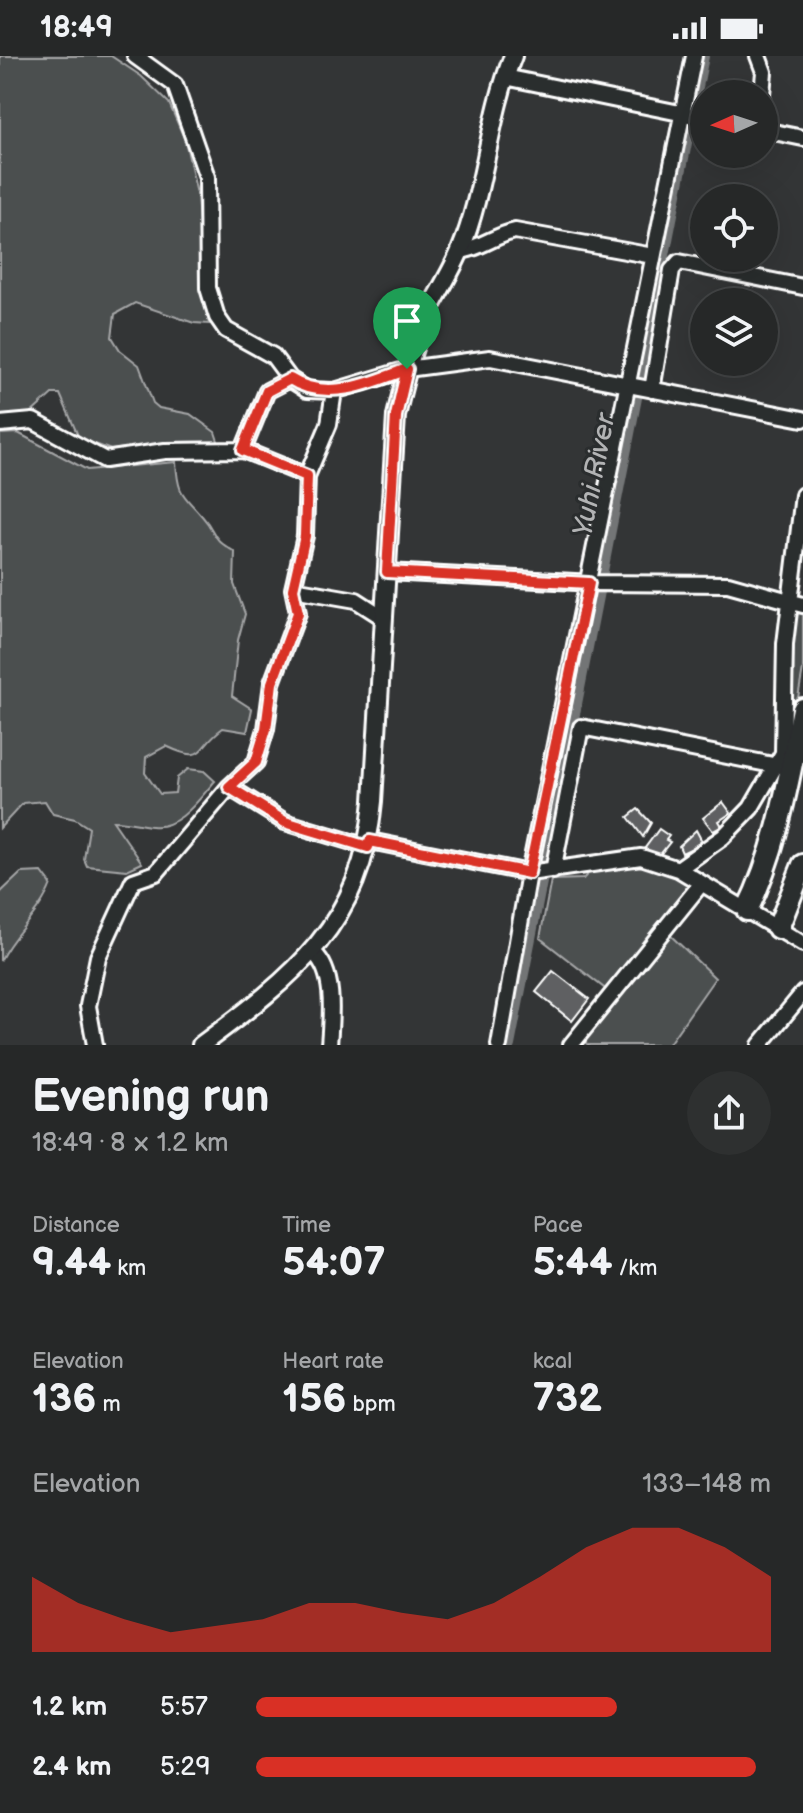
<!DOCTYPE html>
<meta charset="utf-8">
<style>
body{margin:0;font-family:"Balsamiq Sans",sans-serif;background:#2e3030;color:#f1f3f6;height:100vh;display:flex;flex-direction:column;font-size:30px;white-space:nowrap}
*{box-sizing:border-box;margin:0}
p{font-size:26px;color:#a4a6a8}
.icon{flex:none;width:44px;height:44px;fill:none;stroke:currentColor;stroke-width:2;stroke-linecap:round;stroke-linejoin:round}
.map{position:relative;height:989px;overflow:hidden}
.drawer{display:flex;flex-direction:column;background:#262828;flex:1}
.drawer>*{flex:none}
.needle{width:52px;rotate:267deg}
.tools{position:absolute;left:690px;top:24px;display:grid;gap:16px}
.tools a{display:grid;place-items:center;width:88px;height:88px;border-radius:50%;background:#262828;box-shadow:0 8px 32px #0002,0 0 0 2px #424445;font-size:40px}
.pin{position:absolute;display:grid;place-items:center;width:68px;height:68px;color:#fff;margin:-82px -34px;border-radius:50% 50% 50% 0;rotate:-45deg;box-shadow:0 0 8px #0007}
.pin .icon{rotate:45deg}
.round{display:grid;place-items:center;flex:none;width:84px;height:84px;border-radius:42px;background:#2e3030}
.overview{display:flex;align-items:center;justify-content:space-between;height:136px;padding:0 32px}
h1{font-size:44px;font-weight:700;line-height:60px}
.stats{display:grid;grid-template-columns:repeat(3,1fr);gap:12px;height:136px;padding:8px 32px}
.stats div{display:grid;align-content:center}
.stats b{font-size:40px;font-weight:700}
.stats small{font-size:22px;font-weight:400}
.stats p{font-size:22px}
.chart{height:224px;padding:16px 32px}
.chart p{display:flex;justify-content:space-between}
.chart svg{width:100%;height:144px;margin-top:8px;fill:#d93025;opacity:.7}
ul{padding:0 32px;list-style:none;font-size:26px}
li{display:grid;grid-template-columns:128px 96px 1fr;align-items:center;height:60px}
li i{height:20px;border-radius:10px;background:#d93025}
.status{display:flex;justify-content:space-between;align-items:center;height:56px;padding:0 40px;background:#262828;direction:ltr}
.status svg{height:22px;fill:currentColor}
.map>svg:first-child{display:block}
</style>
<div class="status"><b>18:49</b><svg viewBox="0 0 49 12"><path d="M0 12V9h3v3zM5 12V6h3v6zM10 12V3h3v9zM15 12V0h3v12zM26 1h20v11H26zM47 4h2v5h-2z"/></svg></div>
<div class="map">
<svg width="803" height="989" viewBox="0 0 803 989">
<rect width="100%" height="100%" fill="#333536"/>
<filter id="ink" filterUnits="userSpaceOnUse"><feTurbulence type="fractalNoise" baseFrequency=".0125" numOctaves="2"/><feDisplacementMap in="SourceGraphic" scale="16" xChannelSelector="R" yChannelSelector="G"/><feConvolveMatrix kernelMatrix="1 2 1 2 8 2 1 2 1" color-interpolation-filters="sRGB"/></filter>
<g filter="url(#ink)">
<path fill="#4c4f50" stroke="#a6a7a8" stroke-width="2" d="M0,0H111L141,20L169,47L185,84L197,138L204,243L209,268L194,267L135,247L115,258L112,281L120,294L139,309L153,347L159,352L190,358L215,376L220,391L165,387L111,394L79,382L60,338H52L29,359L0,361Z
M18,377L87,414L176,406C178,439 182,437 202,460C219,479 208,480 235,496L234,528L245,558L238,584L232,640L252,653L247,676L223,672C195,692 206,709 166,690L146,701L145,717L160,738L175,737L177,722L188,713L204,715L215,725C199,743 179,774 151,770C137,768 127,765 113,765L142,807L127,814L87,810L84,803L89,772L75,763L53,758L45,745L23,747L0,772V378Z
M803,553V613L789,694L790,603L796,554Z
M641,805L661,811L694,829L608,935L540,882L551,824L583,823L595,810Z
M42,816L51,828C40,858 14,876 0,905V837L21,817Z
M669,878L715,922L668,989H588L582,983Z"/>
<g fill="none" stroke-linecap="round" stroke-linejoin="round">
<path stroke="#737576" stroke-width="16" d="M507,989L701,0"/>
</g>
<path fill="#5f6162" stroke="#fff" stroke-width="2" d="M723,746L731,757L719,765L722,770L713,775L703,762Z
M638,753L651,767L643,781L628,761Z
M659,773L669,780L666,784L670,786L658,801L642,796Z
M696,774L703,787L682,797L679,790Z
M553,915L589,943L572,965L536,936Z"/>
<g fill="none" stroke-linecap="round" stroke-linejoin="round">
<defs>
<path id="minor" d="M135,0L175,29L207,121L208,232L217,261L226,274L273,300L290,323L307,334L334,335L407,313L490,302L803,363
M758,0L764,16L762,38
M505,21L704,62
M764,74L803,82
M460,195C480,193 495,179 515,175L653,200
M652,334L672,214L679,206L803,231
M0,368L33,365L105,404L165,395L243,394L307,420
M243,394L267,335L290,323
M387,516L594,527L728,528L803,549
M293,533L356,544L384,562
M229,731L285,766L368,791
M370,785L529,817L641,801L678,813L803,888
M678,813L723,781L751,752L783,697L785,588L803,439
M553,815L581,671L778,710
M314,897C336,917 331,961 329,989
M95,989L88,950L98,901L133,825L156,817L229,731L256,706L266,673L272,627L298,557L293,533L305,480L307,420L329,368L334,335
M499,989L529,817L694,0
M571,989L701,828
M760,989L803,937"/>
<path id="major" d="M201,989C293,921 363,868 373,745L396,360C404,326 412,292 426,260C437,238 451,217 460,195C486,132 488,62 513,0"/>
<path id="highway" d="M747,854C778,792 789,720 803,653
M778,872L803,809"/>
</defs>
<use href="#minor" stroke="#fff" stroke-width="20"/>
<use href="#major" stroke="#fff" stroke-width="22"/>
<use href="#highway" stroke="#fff" stroke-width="26"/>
<use href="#minor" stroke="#2a2d2e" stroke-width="14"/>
<use href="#major" stroke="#2a2d2e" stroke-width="16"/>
<use href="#highway" stroke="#2a2d2e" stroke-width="20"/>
</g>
</g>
<g fill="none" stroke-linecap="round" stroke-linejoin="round" filter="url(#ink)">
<defs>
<path id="route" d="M407,313L396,360L387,516L589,527L529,817L370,785L368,791L285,766L229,731L256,706L266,673L272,627L298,557L293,533L305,480L307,420L243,394L267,335L290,323C325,346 370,328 407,313Z"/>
</defs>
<use href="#route" stroke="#fff" stroke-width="16"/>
<use href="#route" stroke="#d93025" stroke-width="10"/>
</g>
<g text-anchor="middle" stroke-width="6" stroke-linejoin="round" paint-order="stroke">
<g font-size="28" font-style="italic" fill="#b2b3b4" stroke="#2a2d2e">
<text transform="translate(593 419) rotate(-79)" y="10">Yuhi River</text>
</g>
</g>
</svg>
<div class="tools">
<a><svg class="needle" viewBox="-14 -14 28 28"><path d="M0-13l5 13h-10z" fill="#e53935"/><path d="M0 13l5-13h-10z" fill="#a4a6a8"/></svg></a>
<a><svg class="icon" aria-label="locate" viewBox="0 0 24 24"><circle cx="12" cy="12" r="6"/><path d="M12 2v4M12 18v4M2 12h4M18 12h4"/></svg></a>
<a><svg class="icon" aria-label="layers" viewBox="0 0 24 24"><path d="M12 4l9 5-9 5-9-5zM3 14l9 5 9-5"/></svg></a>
</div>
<div class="pin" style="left:407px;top:313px;background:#1e9e55"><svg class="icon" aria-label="arrive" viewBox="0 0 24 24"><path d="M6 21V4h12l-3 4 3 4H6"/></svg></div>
</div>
<section class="drawer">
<div class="overview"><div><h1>Evening run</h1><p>18:49 · 8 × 1.2 km</p></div><a class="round"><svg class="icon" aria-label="share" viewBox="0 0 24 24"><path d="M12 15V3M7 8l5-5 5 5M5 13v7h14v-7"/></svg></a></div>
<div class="stats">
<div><p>Distance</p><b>9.44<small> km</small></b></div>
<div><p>Time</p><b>54:07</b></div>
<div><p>Pace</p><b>5:44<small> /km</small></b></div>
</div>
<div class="stats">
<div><p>Elevation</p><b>136<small> m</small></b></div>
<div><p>Heart rate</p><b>156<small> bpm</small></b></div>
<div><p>kcal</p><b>732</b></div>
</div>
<div class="chart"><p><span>Elevation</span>133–148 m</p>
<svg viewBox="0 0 160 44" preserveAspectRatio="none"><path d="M0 44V21L10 29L20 34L30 38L40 36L50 34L60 29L70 29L80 32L90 34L100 29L110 21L120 12L130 6L140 6L150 12L160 21V44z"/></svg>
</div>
<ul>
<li><b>1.2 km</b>5:57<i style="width:70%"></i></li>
<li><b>2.4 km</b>5:29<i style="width:97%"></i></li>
</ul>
</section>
